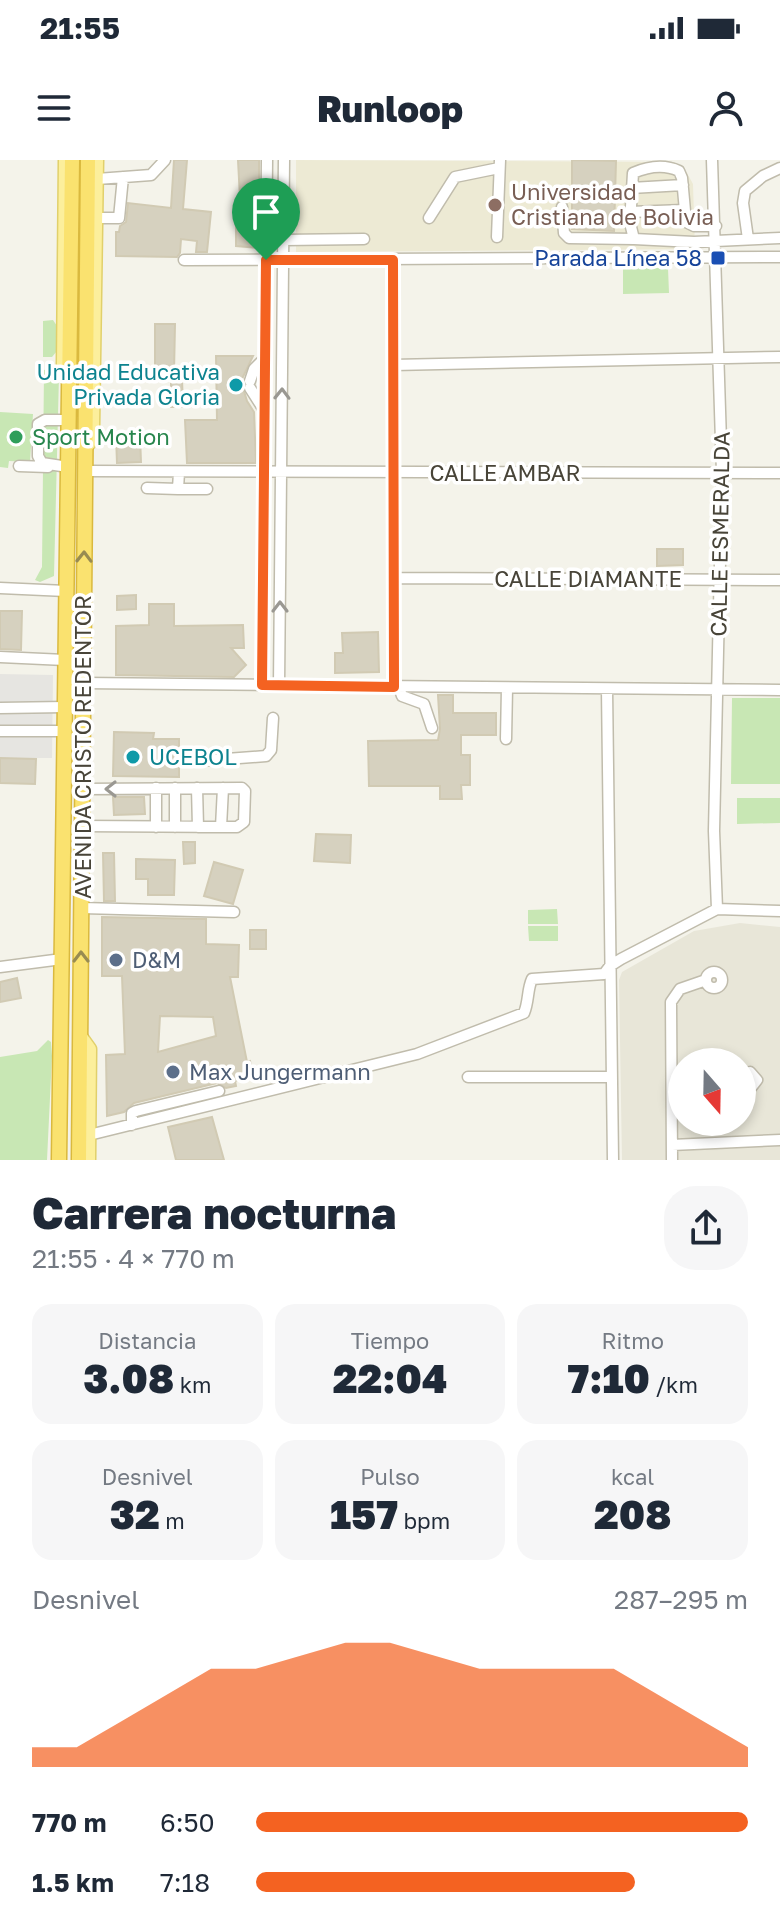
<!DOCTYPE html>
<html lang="es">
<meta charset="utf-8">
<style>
body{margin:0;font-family:"Golos Text",sans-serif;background:#f6f6f7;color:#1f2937;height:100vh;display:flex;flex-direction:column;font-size:30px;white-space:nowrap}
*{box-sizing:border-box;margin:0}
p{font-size:26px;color:#747a83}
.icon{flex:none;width:44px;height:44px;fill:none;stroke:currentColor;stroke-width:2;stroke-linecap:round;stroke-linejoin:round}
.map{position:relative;height:1000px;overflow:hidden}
.details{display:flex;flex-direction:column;background:#fff;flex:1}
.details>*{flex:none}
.needle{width:52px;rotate:160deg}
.fabs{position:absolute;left:668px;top:888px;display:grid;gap:16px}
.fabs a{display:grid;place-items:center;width:88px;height:88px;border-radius:50%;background:#fff;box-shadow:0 4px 12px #0003;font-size:40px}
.pin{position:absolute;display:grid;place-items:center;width:68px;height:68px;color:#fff;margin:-82px -34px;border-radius:50% 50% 50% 0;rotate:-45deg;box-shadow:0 0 8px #0007}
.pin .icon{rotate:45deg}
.round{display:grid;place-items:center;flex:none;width:84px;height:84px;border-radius:32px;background:#f6f6f7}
.headline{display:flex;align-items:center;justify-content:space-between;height:136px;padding:0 32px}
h1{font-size:44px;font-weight:800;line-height:60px}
.stats{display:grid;grid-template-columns:repeat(3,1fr);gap:12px;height:136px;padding:8px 32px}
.stats div{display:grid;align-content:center;border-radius:20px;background:#f6f6f7;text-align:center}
.stats b{font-size:40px;font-weight:800}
.stats small{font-size:22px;font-weight:400}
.stats p{font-size:22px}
.chart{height:224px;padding:16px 32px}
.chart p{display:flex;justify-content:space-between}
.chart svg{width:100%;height:144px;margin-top:8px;fill:#f46221;opacity:.7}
ul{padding:0 32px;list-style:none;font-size:26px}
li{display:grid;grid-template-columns:128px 96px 1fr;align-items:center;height:60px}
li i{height:20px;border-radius:10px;background:#f46221}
.status{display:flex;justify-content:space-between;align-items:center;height:56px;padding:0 40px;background:#fff;direction:ltr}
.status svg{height:22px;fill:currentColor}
header{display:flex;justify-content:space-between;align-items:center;height:104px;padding:0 32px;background:#fff;font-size:36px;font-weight:800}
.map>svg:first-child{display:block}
</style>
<div class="status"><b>21:55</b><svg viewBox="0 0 49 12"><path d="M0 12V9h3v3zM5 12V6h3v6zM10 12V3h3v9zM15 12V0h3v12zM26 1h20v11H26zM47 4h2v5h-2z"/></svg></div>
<header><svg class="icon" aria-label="menu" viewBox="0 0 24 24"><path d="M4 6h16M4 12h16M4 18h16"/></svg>Runloop<svg class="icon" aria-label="person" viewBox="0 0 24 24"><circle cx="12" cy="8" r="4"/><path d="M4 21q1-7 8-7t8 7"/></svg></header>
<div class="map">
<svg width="780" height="1000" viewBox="0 0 780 1000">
<rect width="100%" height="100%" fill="#f4f3ea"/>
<path fill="#e8e6d8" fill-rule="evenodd" d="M740,763L780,767V1000H622L619,820L622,812L694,771ZM682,902H742V962H682Z"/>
<path fill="#edead4" d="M296,0L674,2L687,13L693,24L695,89L296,92Z"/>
<path fill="#c8e7b4" d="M623,108H668L669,133L623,134Z
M53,160L59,169L57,191L52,197H43V161Z
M51,208L59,215L54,416L40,422L35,420L42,407L44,210Z
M0,252L33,254L30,302L9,301L8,308L0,307Z
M732,538H780V624H731Z
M737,638H780V663L737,664Z
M557,749L558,764H528V750Z
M528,766H558V781H529Z
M48,880L51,882L52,896L47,1000H0V897L37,891Z"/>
<path fill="#e6e5e1" d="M0,514L53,515L52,598H0Z"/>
<path fill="#d6d1bf" stroke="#d1cab3" stroke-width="2" fill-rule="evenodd" d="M174,0H187L183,49L211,52L207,92H196L197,81L181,79L180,93L177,97L116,96V72H119L120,66L126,62L128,43L171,48Z
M238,0H259V37L240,38Z
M572,0L616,1L614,71L572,69Z
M236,51H259L258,88L236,86Z
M155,164H175L174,213H155Z
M216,196H253L241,221L247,241L254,252L256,303H187L185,260H217Z
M171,219H182L183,247H171Z
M116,276H140L141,302L117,303Z
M657,389H683V405L657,406Z
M136,435V449L117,450V436Z
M149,444H174V466L243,465L244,488H231L246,505L234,517L116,515V466L149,465Z
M0,451H22L21,490L0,489Z
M378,472L379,512L335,513V493H343L342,473Z
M438,535H453V553H496V575H461V595H470V625H461L462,639H440V626H369L368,581L438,580L440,569Z
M114,572L154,573L153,579H179V617L113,616Z
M0,598L36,599L35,624L0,623Z
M113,637H144L145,654L114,655Z
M316,674L351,675L350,703L314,701Z
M183,682H195V703L184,704Z
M103,693H114L115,741H104Z
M136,699L175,700L174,735H148V719H136Z
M214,702L243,710L233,744L204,736Z
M102,757L206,759V784L239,785L238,817H230L247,902L250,901L254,916L235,921L236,926L226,928L217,923L134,943L124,952L107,956L106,895L125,894L122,816H102ZM160,856L213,857L216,876L158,892Z
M250,770H266V789H250Z
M17,818L21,838L0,842V822Z
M212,957L224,1000H176L168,967Z"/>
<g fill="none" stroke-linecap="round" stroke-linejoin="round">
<defs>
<path id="minor" d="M712,0L722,313L714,671L717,749
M97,19L151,15L165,0
M631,28L683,25
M562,47L564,73L569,78L634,79
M630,52L684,50
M96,58H119L123,17
M429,58L455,17L499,8
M716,66H694L686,62L682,18L679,11C664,4 647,7 633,13L630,63L634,79L694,82L780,78
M497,77L500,0
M748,79L743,43L745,31L763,16L780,8
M283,80L364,79
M184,100L780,97
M393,100L394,527
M393,205L780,197
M250,221L254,209L265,198
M250,228L264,250
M63,260H45L38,264V296L42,303L68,307
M19,306L48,307
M85,311L780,313
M179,312L178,329H207
M147,328L178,329
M396,418L780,420
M0,428L66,431
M0,497L65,500
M83,523L780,530
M262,525L267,0
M279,525L284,0
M399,527L402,536L424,544L432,568
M607,529L613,1000
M0,548L65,547
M0,571H64
M506,579L507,528
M200,601L266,596L271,590L273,558
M175,628V667
M197,628L198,667
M82,666L237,667L244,662L245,631L242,628L82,629
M156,667V628
M221,667L223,628
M82,748L234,752
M0,807L62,799
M706 820a8 8 0 1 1 16 0a8 8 0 1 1-16 0Z
M742,915L750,912L757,920L750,929L742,927
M468,917H611
M132,965V953L136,951L219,931
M89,975L417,894L524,853C529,841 527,830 532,819L604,814L610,806L621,799L717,749L780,751
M672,985L780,980
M672,1000L671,842L680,829L706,820"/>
<path id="major" d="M63,205L65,0
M89,284L93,268L97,0
M80,875L90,889L89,1000"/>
<path id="highway" d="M59,1000L72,0
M79,1000L88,0"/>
</defs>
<use href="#minor" stroke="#c0bcac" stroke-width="13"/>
<use href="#major" stroke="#e1d06b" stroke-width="15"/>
<use href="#highway" stroke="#dab93e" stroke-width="17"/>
<use href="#minor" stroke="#fff" stroke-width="10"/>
<use href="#major" stroke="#fcef9c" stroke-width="12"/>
<use href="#highway" stroke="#fae26f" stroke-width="14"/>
</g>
<defs><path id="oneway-chevron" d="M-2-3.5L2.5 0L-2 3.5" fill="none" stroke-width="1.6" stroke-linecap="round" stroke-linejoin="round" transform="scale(2)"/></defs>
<g stroke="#9a9892">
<use href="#oneway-chevron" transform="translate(282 234) rotate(-89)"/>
<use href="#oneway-chevron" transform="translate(280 447) rotate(-90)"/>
<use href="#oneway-chevron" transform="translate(111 629) rotate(180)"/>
</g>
<g stroke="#988b51">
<use href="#oneway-chevron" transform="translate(84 397) rotate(-89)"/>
<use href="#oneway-chevron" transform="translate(81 797) rotate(-90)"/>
</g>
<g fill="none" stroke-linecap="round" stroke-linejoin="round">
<defs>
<path id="route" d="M266,100H393L394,527L262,525Z"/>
</defs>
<use href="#route" stroke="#fff" stroke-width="16"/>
<use href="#route" stroke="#f46221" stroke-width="10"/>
</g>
<circle fill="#8d6e63" stroke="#fff" stroke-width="3" cx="495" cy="45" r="8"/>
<rect fill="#1a4fb4" stroke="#fff" stroke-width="3" x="710" y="90" width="16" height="16" rx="4"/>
<g fill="#0f9aa8" stroke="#fff" stroke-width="3">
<circle cx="236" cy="225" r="8"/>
<circle cx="133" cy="597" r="8"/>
</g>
<circle fill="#2e9e5b" stroke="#fff" stroke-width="3" cx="16" cy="277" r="8"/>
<g fill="#5c6f8a" stroke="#fff" stroke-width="3">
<circle cx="116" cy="800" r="8"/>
<circle cx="173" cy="912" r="8"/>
</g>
<g text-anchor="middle" stroke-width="7" stroke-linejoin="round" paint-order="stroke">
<g font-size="22" fill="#785e54" stroke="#fff" text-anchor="start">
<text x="511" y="40">Universidad<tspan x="511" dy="25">Cristiana de Bolivia</tspan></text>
</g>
<g font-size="22" fill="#164399" stroke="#fff" text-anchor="end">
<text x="702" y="106">Parada Línea 58</text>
</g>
<g font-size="22" fill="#0d838f" stroke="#fff" text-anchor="end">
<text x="220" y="220">Unidad Educativa<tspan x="220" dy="25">Privada Gloria</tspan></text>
<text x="149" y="605" text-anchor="start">UCEBOL</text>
</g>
<g font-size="22" fill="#27864d" stroke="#fff" text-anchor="start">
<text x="32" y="285">Sport Motion</text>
</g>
<g font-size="22" fill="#484438" stroke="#fff">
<text x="505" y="321">CALLE AMBAR</text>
<text transform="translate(720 374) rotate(-89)" y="8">CALLE ESMERALDA</text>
<text x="588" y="427">CALLE DIAMANTE</text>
<text transform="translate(83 587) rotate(-90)" y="8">AVENIDA CRISTO REDENTOR</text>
</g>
<g font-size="22" fill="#4e5e75" stroke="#fff" text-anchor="start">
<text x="132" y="808">D&amp;M</text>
<text x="189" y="920">Max Jungermann</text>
</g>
</g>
</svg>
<div class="fabs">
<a><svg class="needle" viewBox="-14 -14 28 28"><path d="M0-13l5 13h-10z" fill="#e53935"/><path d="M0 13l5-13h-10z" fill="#747a83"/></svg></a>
</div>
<div class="pin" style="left:266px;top:100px;background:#1e9e55"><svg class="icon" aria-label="arrive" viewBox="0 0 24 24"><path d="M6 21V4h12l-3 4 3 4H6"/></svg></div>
</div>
<section class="details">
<div class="headline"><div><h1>Carrera nocturna</h1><p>21:55 · 4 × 770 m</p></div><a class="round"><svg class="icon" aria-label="share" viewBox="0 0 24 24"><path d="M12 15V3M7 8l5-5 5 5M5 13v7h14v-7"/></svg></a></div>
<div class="stats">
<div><p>Distancia</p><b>3.08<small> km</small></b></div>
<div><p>Tiempo</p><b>22:04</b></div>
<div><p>Ritmo</p><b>7:10<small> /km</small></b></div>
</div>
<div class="stats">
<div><p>Desnivel</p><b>32<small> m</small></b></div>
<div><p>Pulso</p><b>157<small> bpm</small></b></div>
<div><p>kcal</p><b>208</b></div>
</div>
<div class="chart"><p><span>Desnivel</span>287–295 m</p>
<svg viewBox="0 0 160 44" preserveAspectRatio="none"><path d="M0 44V38L10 38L20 30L30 22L40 14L50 14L60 10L70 6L80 6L90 10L100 14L110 14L120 14L130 14L140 22L150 30L160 38V44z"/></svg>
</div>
<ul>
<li><b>770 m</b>6:50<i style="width:100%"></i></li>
<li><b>1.5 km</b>7:18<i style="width:77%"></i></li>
</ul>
</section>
